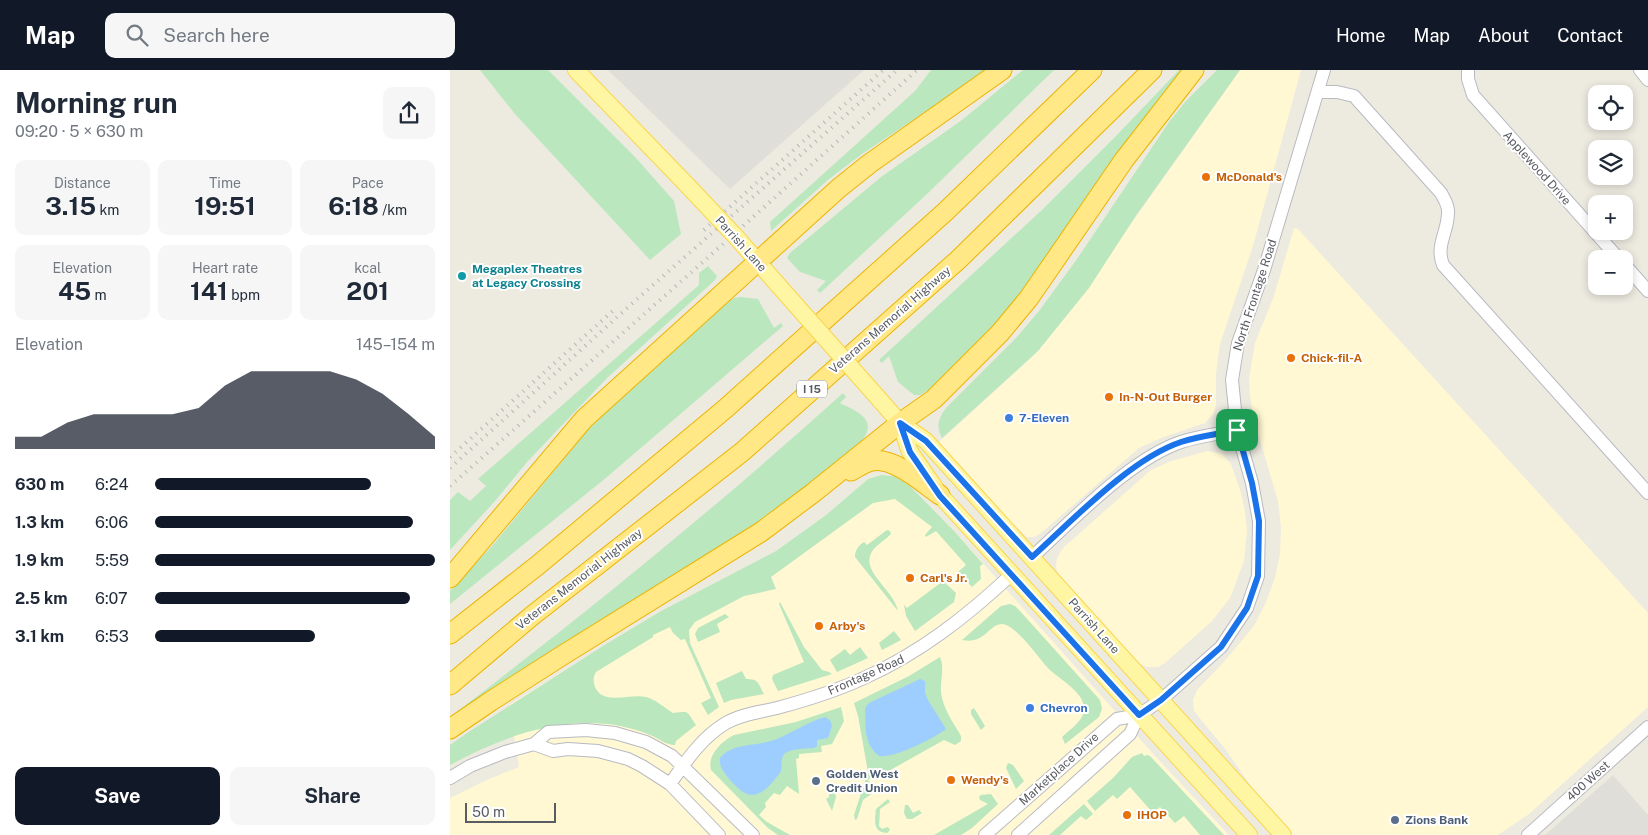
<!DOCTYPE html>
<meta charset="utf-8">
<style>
body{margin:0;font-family:"Public Sans",sans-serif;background:#f6f6f7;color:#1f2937;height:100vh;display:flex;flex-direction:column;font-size:19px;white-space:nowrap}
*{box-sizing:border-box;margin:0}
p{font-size:16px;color:#747a83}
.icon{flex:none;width:28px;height:28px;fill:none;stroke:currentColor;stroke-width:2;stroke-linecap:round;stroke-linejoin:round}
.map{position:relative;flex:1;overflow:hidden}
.drawer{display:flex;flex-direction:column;background:#fff;width:450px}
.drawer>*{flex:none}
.fabs{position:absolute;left:1138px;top:15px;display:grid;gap:10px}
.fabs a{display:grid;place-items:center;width:45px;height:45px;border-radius:10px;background:#fff;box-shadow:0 2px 8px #0003;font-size:25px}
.scale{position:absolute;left:15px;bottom:12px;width:91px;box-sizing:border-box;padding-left:5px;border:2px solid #595c62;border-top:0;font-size:14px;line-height:18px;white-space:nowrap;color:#595c62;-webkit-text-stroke:4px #fff;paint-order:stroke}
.pin{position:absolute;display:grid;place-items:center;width:42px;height:42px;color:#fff;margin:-21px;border-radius:10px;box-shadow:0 2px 8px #0006}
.round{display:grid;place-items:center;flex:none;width:52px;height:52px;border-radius:10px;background:#f6f6f7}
.headline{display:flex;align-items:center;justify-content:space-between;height:85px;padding:0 15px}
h1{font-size:28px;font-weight:700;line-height:38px}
.metrics{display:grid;grid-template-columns:repeat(3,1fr);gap:8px;height:85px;padding:5px 15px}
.metrics div{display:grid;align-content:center;border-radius:10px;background:#f6f6f7;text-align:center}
.metrics b{font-size:25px;font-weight:700}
.metrics small{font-size:14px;font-weight:400}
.metrics p{font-size:14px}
.chart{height:140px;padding:10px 15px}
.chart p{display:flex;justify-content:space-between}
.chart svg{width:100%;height:90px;margin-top:5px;fill:#111827;opacity:.7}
.primary-button{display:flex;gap:10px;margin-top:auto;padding:10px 15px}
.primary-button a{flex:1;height:58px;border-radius:10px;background:#111827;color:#fff;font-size:20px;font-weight:700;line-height:58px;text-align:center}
.primary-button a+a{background:#f6f6f7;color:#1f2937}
ul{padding:0 15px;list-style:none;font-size:16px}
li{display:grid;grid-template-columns:80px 60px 1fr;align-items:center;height:38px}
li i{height:12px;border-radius:6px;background:#111827}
header{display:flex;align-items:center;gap:30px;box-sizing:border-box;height:70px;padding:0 25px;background:#111827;color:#fff}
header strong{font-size:24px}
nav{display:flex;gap:28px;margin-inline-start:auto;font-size:18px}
.search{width:350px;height:45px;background:#f6f6f7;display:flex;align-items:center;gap:12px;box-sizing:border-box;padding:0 18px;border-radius:10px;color:#747a83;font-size:19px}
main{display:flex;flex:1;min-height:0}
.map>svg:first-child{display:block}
</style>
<header>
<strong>Map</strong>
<div class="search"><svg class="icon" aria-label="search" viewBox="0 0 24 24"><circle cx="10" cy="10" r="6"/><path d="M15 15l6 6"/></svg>Search here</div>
<nav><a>Home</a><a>Map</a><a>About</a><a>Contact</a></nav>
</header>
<main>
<section class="drawer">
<div class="headline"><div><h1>Morning run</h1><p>09:20 · 5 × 630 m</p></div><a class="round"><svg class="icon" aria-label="share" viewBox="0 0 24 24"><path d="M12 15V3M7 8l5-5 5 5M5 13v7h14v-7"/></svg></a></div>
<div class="metrics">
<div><p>Distance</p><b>3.15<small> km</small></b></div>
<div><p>Time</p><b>19:51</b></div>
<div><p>Pace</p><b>6:18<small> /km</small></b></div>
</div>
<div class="metrics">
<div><p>Elevation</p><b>45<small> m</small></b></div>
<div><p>Heart rate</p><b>141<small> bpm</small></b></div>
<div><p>kcal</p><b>201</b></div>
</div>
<div class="chart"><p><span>Elevation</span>145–154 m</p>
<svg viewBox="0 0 160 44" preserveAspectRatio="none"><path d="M0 44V38L10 38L20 31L30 27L40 27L50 27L60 27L70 24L80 13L90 6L100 6L110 6L120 6L130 10L140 17L150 27L160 38V44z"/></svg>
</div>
<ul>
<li><b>630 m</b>6:24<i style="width:77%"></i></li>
<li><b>1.3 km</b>6:06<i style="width:92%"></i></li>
<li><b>1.9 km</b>5:59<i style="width:100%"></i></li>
<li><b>2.5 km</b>6:07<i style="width:91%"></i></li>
<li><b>3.1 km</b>6:53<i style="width:57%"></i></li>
</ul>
<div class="primary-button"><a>Save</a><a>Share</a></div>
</section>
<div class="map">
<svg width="1198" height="765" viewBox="0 0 1198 765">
<rect width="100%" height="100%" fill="#edebe0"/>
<path fill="#fff8d3" d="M790,0H851L803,176L770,274L766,303V335L764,343L755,353L711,368L689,378L591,463L584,467H577L530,421L489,372L584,285L676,161Z
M844,158L848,159L1198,543V637L1079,744L1048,765H842L807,725L776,680L744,641L743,630L747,620L773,593L804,556L816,532L825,508L830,484L831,458L828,431L804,350L800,326L799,308L805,273L824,226Z
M758,381L772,384L781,394L791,423L795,442L797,460L794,491L780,528L762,551L715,593L708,597H696L686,591L611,507L607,502L606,496L607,488L613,478L701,400L721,391Z
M431,405L444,406L455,411L505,462L705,686L779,765H0V728L39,709L69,697L59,635L211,541L326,481L376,445L418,409Z"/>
<path fill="#e0ded8" d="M158,0H414L280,119Z
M1163,705L1198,745V765H1095Z"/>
<path fill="#bae7bd" d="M30,0H98L186,88L224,131L231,164L200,190L65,44Z
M481,0H538L412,84L379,109L321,161L320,152L465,21Z
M573,0H604L476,125L370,223L367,220L376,211L350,202L337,188L340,183L431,107L512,50Z
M729,0H733L708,31L664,91L561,239L488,314L470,325H464L448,312L439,286L432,293L429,290L592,140L666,66Z
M767,0H790L687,144L639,218L588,281L492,368C486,357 488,349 496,338L567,267L589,241L627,189L719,52L736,31Z
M258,196L267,206L265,210L157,308L77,392L45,431L0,480V430L8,422L20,431L36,416L28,409L249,215V203Z
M291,227L308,229L324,258L331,253L333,256L157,407L0,534V521L42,476L138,360L180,318L269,238L284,228Z
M393,323L396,327L390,333C408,342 430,350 410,373L327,443L72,600L0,651V647C135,544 267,437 393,323Z
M431,405L444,406L459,415L505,462L533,494L530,496L531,509L522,517L508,502L516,495L486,461L476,467L475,465L482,457L445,429L423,433L321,507L326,519L294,526L245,552L239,560L240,573L269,637L258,645L251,633L261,628L235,569L231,570L223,563L220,557L203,565V567L146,602C143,607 143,611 145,617C153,636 180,623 196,627C205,629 215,638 223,643C240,642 235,639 246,655L226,671L225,675C216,675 208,668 200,665C191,661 180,658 170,656C110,645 52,667 0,695V675L17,663L153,576L211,541L326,481L376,445L418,409Z
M437,460L440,461L441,464C435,470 428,474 423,480C408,501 444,519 448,541L405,487C405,480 408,476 414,472L417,475Z
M493,511L506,523L504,532L465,561L456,546L454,535L457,538Z
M330,532L354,577L372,600L379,602L382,604L328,621L322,609L323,605L354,592L329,534Z
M560,534L565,536L570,541L650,630L652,639L649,647L615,674L612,667C620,659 635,650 634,638C634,622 609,609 599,599C589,589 567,556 553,554C539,553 535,575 512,570L551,536Z
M275,544L279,547L267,554L270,562L248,572L245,564L248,558Z
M444,561L451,570L432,580L429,573Z
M410,577L418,588L387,602L380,590L395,579L400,585Z
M490,587C495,599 490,609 491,622C493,639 503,652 511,666V671L505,675L494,670L435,703L432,707L424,702L418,711L426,716L424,722L413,730L407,749L405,750L404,745L418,702L408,646L404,633L459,606Z
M292,601L296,609C309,609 308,613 314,624L281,630L274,633L266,613Z
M391,637L394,651L382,674L371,676L372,682L349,684V688L346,689L349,724L337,716L330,725L324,723L315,733L316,737L309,745L317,752L340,765H328L318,758L261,700C257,685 272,671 284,665L346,652Z
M524,638L535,656L531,660L521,644V640Z
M692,683L694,686L698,685L701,687L774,765H750L734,746L725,753L710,737L703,743L680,717L667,729L663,725L645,741L637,731L664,707L682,687Z
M558,693L563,695L574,711L566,719L556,698Z
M379,723H385L386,727L382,741L376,729L379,727Z
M541,724L548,734L522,758L511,765H484L538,734L530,730L529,727L531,725Z
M438,729L440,732L430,739L429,756L432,759L438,757L440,760L437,763C422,762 425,750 426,739Z
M634,734L643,744L636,750L631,746L610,765H599Z
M455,735H458L463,743L469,740L472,743L462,749H457L454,743Z"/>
<path fill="#9eceff" d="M470,609L475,611V623L478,630L496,659C485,668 443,689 429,686C413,673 416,657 415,638L419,633Z
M375,647L380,650L382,656L378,668L367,670V676L364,678C355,679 341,678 334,684C330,689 333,697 330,703C327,707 323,711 320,715C302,733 293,724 279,709C274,702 269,697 270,688C282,673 304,676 321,671C340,665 356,652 375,647Z"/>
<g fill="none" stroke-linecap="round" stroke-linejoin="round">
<defs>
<path id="minor" d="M1018,0V9L1023,25L1169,189
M1190,0L1198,10
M868,22H887L904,26L991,123C994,129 998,134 998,141C999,161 985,174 993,195L1198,423
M1174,194L1198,221
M582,487C622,451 680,389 731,372C749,366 769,364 787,360
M84,674L103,681L118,679L148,681L178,689L192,696L220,714L269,765
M0,708L20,696L55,682L84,674L98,662L136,660L165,663L196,672L222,686L303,765
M220,714C236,691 252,667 276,653C291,644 311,642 327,638C357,630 386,621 414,608C470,583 517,546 562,504
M535,765L667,649L689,645L711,630L771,577L797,538L808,506L809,451L802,413L787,360L782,310L788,273L814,200L874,0
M568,765L680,664L689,645
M1078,765L1198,657"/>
<path id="major" d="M126,0L238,116
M287,168L328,215
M430,330L450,353L476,371L833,765
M450,353L460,382L490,425L799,765"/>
<path id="highway" d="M401,401C407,398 415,392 422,391C443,386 474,414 490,425
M0,508L134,349L389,118L419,94L552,0
M0,564L88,495L275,339L495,142L642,0
M0,615L83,545L292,382L508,190L702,0
M0,659L41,631L113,585L311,462L363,423L450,353L484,329L550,263L579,228L674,90L744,0"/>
</defs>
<use href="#minor" stroke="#b8bac0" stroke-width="14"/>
<use href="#major" stroke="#fad54c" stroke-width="18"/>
<use href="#highway" stroke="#edb300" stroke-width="21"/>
<use href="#minor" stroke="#fff" stroke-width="12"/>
<use href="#major" stroke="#fff6a3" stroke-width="16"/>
<use href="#highway" stroke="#ffe885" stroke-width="19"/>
<path stroke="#b4b5b5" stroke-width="4" stroke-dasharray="1 6" stroke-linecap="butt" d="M254,160L433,0
M0,387L166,238
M0,398L186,230L447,0
M0,416L253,192L467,0"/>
<defs>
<path id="major-bridge" d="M238,116L287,168
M328,215L430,330"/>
</defs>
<use href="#major-bridge" stroke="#fad54c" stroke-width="18" stroke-linecap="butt"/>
<use href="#major-bridge" stroke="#fff6a3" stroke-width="16"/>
</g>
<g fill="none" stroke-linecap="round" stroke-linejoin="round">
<defs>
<path id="route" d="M450,353L476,371L582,487C622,451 680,389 731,372C749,366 769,364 787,360L802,413L809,451L808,506L797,538L771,577L711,630L689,645L490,426L460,382Z"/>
</defs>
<use href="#route" stroke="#fff" stroke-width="10"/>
<use href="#route" stroke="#1a73e8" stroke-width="6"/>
</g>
<g fill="#e8710a" stroke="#fff" stroke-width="2">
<circle cx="756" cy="107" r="5"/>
<circle cx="841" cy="288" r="5"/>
<circle cx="659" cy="327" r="5"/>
<circle cx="460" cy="508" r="5"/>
<circle cx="369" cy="556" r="5"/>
<circle cx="501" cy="710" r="5"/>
<circle cx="677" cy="745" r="5"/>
</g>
<circle fill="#0f9aa8" stroke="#fff" stroke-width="2" cx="12" cy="206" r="5"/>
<g fill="#3f7fe0" stroke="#fff" stroke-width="2">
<circle cx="559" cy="348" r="5"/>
<circle cx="580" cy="638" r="5"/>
</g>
<g fill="#5c6f8a" stroke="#fff" stroke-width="2">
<circle cx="366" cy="711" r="5"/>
<circle cx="945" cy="750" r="5"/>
</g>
<g text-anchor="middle" stroke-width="4" stroke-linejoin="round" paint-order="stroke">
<rect fill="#fff" stroke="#8b8d91" stroke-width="1" x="347" y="310.5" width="30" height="17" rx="4"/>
<g font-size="11" font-weight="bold" fill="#595c62">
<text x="362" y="323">I 15</text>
</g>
<g font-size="12" fill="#595c62" stroke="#fff">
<text transform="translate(1087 98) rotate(48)" y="4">Applewood Drive</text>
<text transform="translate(291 174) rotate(48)" y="4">Parrish Lane</text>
<text transform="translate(805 225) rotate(-72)" y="4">North Frontage Road</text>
<text transform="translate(440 250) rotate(-41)" y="4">Veterans Memorial Highway</text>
<text transform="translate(129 509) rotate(-38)" y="4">Veterans Memorial Highway</text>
<text transform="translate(644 556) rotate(48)" y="4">Parrish Lane</text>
<text transform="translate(416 605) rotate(-24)" y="4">Frontage Road</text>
<text transform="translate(609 699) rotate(-42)" y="4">Marketplace Drive</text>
<text transform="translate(1138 711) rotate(-42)" y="4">400 West</text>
</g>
<g font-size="12" font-weight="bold" fill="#c56008" stroke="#fff" text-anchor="start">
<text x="766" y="111">McDonald's</text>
<text x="851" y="292">Chick-fil-A</text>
<text x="669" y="331">In-N-Out Burger</text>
<text x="470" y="512">Carl's Jr.</text>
<text x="379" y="560">Arby's</text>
<text x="511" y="714">Wendy's</text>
<text x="687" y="749">IHOP</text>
</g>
<g font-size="12" font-weight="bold" fill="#0d838f" stroke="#fff" text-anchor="start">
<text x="22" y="203">Megaplex Theatres<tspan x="22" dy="14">at Legacy Crossing</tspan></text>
</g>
<g font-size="12" font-weight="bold" fill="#366cbe" stroke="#fff" text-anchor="start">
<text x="569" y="352">7-Eleven</text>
<text x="590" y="642">Chevron</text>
</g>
<g font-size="12" font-weight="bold" fill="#4e5e75" stroke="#fff" text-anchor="start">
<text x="376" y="708">Golden West<tspan x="376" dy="14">Credit Union</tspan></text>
<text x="955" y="754">Zions Bank</text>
</g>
</g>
</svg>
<div class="fabs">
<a><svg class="icon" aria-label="locate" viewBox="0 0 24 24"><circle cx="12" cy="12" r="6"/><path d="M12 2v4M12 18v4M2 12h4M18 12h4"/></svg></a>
<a><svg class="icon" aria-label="layers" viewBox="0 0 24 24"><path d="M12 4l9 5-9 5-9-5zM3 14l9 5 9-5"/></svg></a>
<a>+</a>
<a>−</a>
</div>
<div class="scale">50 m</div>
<div class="pin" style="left:787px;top:360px;background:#1e9e55"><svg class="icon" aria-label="arrive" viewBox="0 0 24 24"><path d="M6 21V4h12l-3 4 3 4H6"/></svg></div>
</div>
</main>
